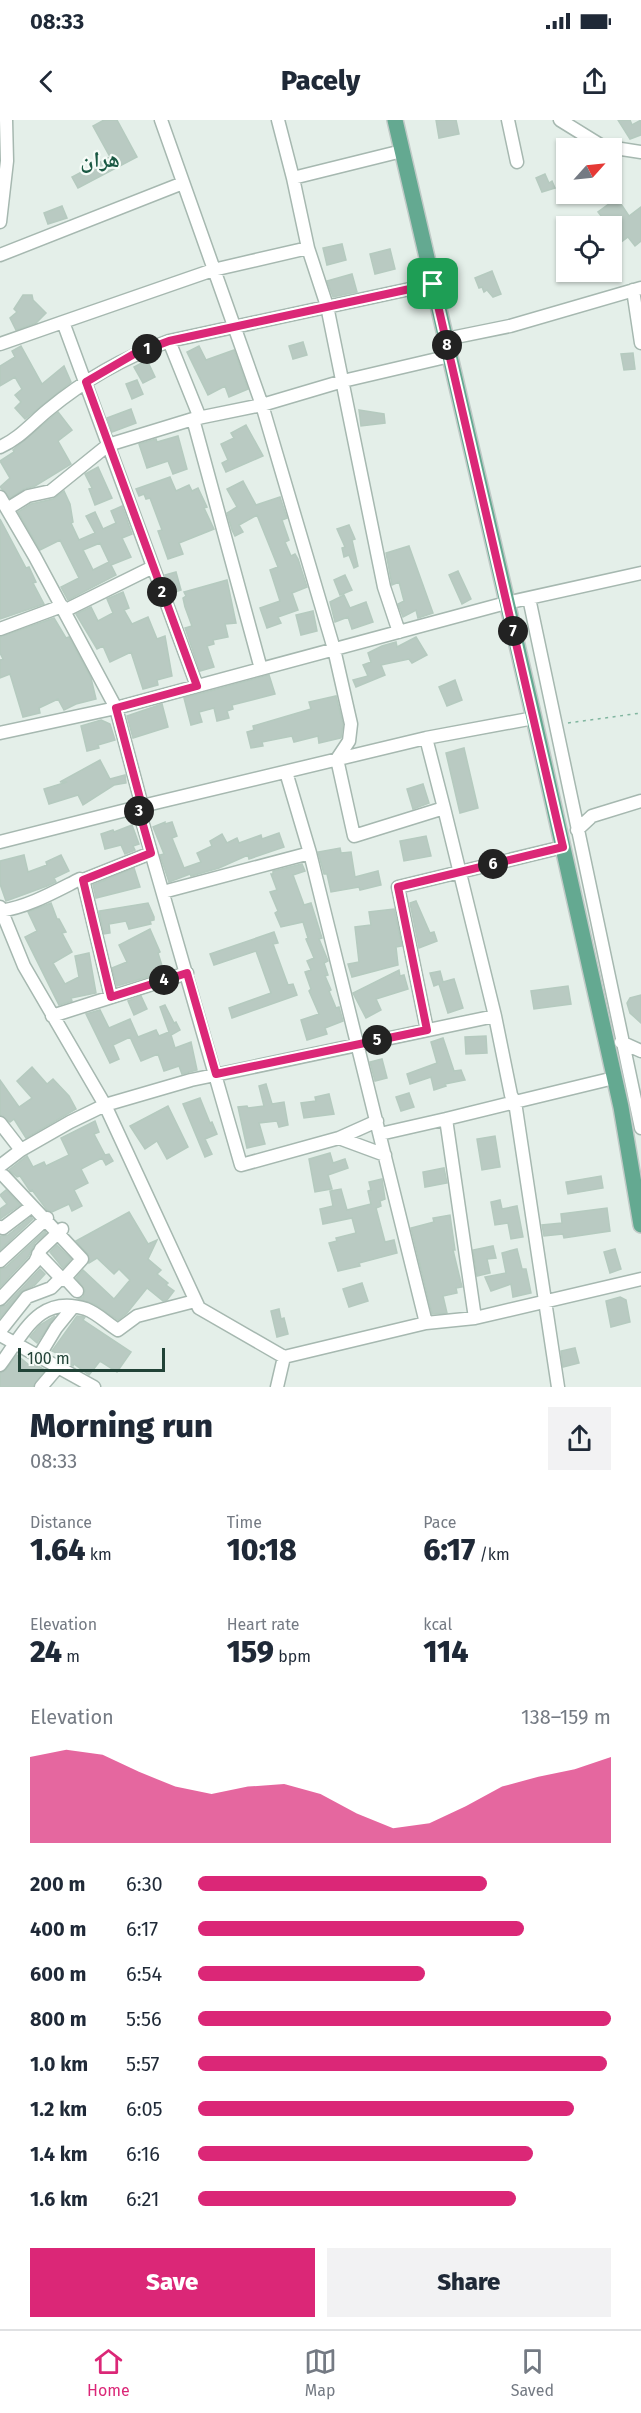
<!DOCTYPE html>
<meta charset="utf-8">
<style>
body{margin:0;font-family:"Fira Sans","Noto Naskh Arabic",sans-serif;background:#f2f2f3;color:#1f2937;height:100vh;display:flex;flex-direction:column;font-size:22px;white-space:nowrap}
*{box-sizing:border-box;margin:0}
p{font-size:20px;color:#747a83}
.icon{flex:none;width:33px;height:33px;fill:none;stroke:currentColor;stroke-width:2;stroke-linecap:round;stroke-linejoin:round}
.map{position:relative;height:1267px;overflow:hidden}
.details{display:flex;flex-direction:column;background:#fff;flex:1}
.details>*{flex:none}
.needle{width:39px;rotate:63deg}
.tools{position:absolute;left:556px;top:18px;display:grid;gap:12px}
.tools a{display:grid;place-items:center;width:66px;height:66px;border-radius:0px;background:#fff;box-shadow:0 2px 4px #0004;font-size:30px}
.scale{position:absolute;left:18px;bottom:15px;width:147px;box-sizing:border-box;padding-left:6px;border:3px solid #214337;border-top:0;font-size:16px;line-height:21px;white-space:nowrap;color:#214337;-webkit-text-stroke:4px #f5fbf7;paint-order:stroke}
.pin{position:absolute;display:grid;place-items:center;width:51px;height:51px;color:#fff;margin:-26px;border-radius:12px;box-shadow:0 3px 9px #0006}
.km{position:absolute;width:30px;height:30px;margin:-15px;border-radius:50%;background:#222;color:#fff;font-size:16px;line-height:30px;text-align:center}
.round{display:grid;place-items:center;flex:none;width:63px;height:63px;border-radius:0px;background:#f2f2f3}
.headline{display:flex;align-items:center;justify-content:space-between;height:102px;padding:0 30px}
h1{font-size:33px;font-weight:800;line-height:45px}
.stats{display:grid;grid-template-columns:repeat(3,1fr);gap:9px;height:102px;padding:6px 30px}
.stats div{display:grid;align-content:center}
.stats b{font-size:30px;font-weight:800}
.stats small{font-size:16px;font-weight:400}
.stats p{font-size:16px}
.chart{height:168px;padding:12px 30px}
.chart p{display:flex;justify-content:space-between}
.chart svg{width:100%;height:108px;margin-top:6px;fill:#db2777;opacity:.7}
.cta{display:flex;gap:12px;margin-top:auto;padding:12px 30px}
.cta a{flex:1;height:69px;border-radius:0px;background:#db2777;color:#fff;font-size:24px;font-weight:800;line-height:69px;text-align:center}
.cta a+a{background:#f2f2f3;color:#1f2937}
ul{padding:0 30px;list-style:none;font-size:20px}
li{display:grid;grid-template-columns:96px 72px 1fr;align-items:center;height:45px}
li i{height:15px;border-radius:8px;background:#db2777}
.status{display:flex;justify-content:space-between;align-items:center;height:42px;padding:0 30px;background:#fff;direction:ltr}
.status svg{height:16px;fill:currentColor}
header{display:flex;justify-content:space-between;align-items:center;height:78px;padding:0 30px;background:#fff;font-size:27px;font-weight:800}
.dock{display:flex;justify-content:space-around;align-items:center;height:84px;border-top:2px solid #e0e1e3;background:#fff;font-size:16px;color:#747a83}
.dock a{display:grid;justify-items:center;gap:3px}
.dock .on{color:#db2777}
.map>svg:first-child{display:block}
</style>
<div class="status"><b>08:33</b><svg viewBox="0 0 49 12"><path d="M0 12V9h3v3zM5 12V6h3v6zM10 12V3h3v9zM15 12V0h3v12zM26 1h20v11H26zM47 4h2v5h-2z"/></svg></div>
<header><svg class="icon" aria-label="back" viewBox="0 0 24 24"><path d="M15 5l-7 7 7 7"/></svg>Pacely<svg class="icon" aria-label="share" viewBox="0 0 24 24"><path d="M12 15V3M7 8l5-5 5 5M5 13v7h14v-7"/></svg></header>
<div class="map">
<svg width="641" height="1267" viewBox="0 0 641 1267">
<rect width="100%" height="100%" fill="#e4efe9"/>
<path fill="#b9cac2" stroke="#b5cabf" stroke-width="1.5" fill-rule="evenodd" d="M104,0H117L137,37L78,68L72,57L110,37L93,6Z
M436,0H456L459,14L439,18Z
M618,0H630L632,5L641,0V15L630,19Z
M545,54L549,63L552,61L555,68L542,72L536,58Z
M617,78L629,96L641,87V121L635,126L628,117L620,123L612,111V106H609L598,92Z
M62,86L67,98L48,104L44,93Z
M342,124L346,140L327,145L323,128Z
M390,129L395,149L375,154L370,134Z
M492,151L501,174L493,177L487,170L484,172L482,167L479,168L475,158Z
M352,154L357,172L333,177L327,161Z
M23,175H32L33,180L46,193L36,203L16,210L10,198L17,192L14,189Z
M303,222L307,235L293,239L289,226Z
M21,226L42,264L64,246L71,262L25,299L15,288L21,282L15,275L22,269L15,257L0,266V246L15,237L12,231Z
M199,226L206,240L234,230L248,269L229,277L225,266L208,275L187,232Z
M633,233L635,249L624,250L621,234Z
M147,240L155,257L143,263L134,247Z
M137,260L143,274L132,279L126,264Z
M131,289L136,303L112,312L107,298Z
M359,290L384,294L385,303L361,306Z
M58,292L72,310L58,321L71,344L35,366L24,369L10,378L0,367L10,358L0,341L14,332L13,330Z
M246,305L263,336L226,352L222,343L228,340L221,324L234,318L231,313Z
M178,316L187,349L173,354L168,341L147,348L139,324L156,319L157,322Z
M98,347L112,378L95,385L89,369L92,368L85,354Z
M170,357L176,371L189,365L192,371L198,368L207,387L204,388L214,409L179,423L183,434L168,439L158,411L162,410L150,378L146,379L144,374L139,376L136,369Z
M243,361L256,385L280,377L287,398L282,400L289,420L285,422L291,436L295,434L298,439L307,467L292,473L298,490L278,497L281,503L267,508L260,488L280,481L270,450L278,447L257,395L239,405L243,412L235,416L232,410L227,393L237,387L227,369Z
M64,371L70,384L73,402L71,403L79,420L95,413L86,396L95,392L103,409L116,403L111,391L122,386L132,414L122,418L131,437L111,445L116,455L68,480L61,467L79,458L60,420L40,430L18,392L31,384L53,379ZM100,423L109,442L93,450L83,430Z
M0,399L26,448L29,447L36,462L33,463L44,484L0,499Z
M349,405L355,419L352,420L358,446L354,448L349,435L344,437L342,428L345,427L337,409Z
M409,426L433,493L418,498L416,490L403,497L398,484L404,481L399,462L392,465L386,433Z
M458,451L471,479L462,484L449,455Z
M176,452L181,470L172,473L165,455Z
M345,455L352,470L340,475L334,460Z
M227,460L236,503L225,504L228,517L213,520L214,524L207,526L214,547L200,551L185,508L192,506L185,487L183,478L186,476L184,472Z
M123,472L129,488L124,490L132,504L148,497L157,519L165,516L172,556L157,560L158,565L143,569L131,532L110,542L103,526L97,529L76,494L91,487L98,501L113,493L107,479Z
M344,475L350,488L366,482L373,502L352,509L348,497L335,502L330,482Z
M313,491L317,511L301,515L296,495Z
M54,498L66,518L69,517L91,558L96,579L76,584L64,590L58,579L39,588L40,593L23,597L10,554L0,558V540L3,539L0,533V517Z
M416,517L427,535L412,543L409,539L381,545L385,555L356,567L353,560L368,556L363,545L371,542L368,533L382,526L396,522L397,527Z
M269,555L275,574L232,585L233,589L227,591L229,598L217,601L214,588L199,592L202,602L191,605L184,578Z
M455,560L462,580L447,586L439,567Z
M336,576L343,604L341,618L319,623L318,616L294,622L292,616L262,622L263,626L251,628L247,612L254,610L253,606L311,589L309,582Z
M162,584L168,607L133,618L127,596Z
M101,600L110,604L115,620L98,625L99,628L87,631L81,606Z
M464,628L478,688L460,693L446,633Z
M100,640L110,659L125,655L126,663L114,665L83,685L78,675L49,684L44,669L67,662H60Z
M423,664L429,683L413,689L407,669Z
M165,702V704L172,702L177,716L172,718L184,748L201,742L197,733L212,726L210,721L222,714L227,723L237,718L239,723L261,715L262,719L279,713L284,727L249,739L248,735L219,748L191,756L190,754L169,762L160,735L164,734L153,707Z
M132,705L139,724L133,726L135,730L125,734L121,725L105,729L101,714L113,710L114,712Z
M426,716L431,736L404,741L400,721Z
M340,728L341,733L351,732L355,757L378,751L381,765L360,770L359,767L331,772L327,754H324L318,732Z
M24,735L28,752L47,745L46,742L61,735L69,751L54,758L56,762L47,766L6,781L0,764V741Z
M302,744L305,751L293,755L304,785L311,783L322,818L319,819L328,841L324,843L328,855L325,856L331,870L329,871L336,888L339,887L343,901L325,908L327,914L307,920L301,900L319,894L309,871L311,869L305,852L311,850L307,841L314,838L306,819L308,818L303,802L281,807L275,793L278,791L270,772L277,770L271,754H273V751Z
M134,748L140,767L96,778L93,765Z
M416,781L430,813L434,812L437,821L419,828L410,783Z
M51,783L57,799H59L66,812L62,813L72,832L53,843L65,864L79,857L75,836L89,833L96,873L71,878L72,881L59,885L25,817L37,811L28,792Z
M148,783L154,797V800L150,801L151,804L129,809L126,801L109,804L110,813L104,814L99,791Z
M394,789L402,826L396,827L398,845L352,857L348,844L359,842L355,807L371,805L369,792Z
M150,809L160,832L158,833L164,852L117,866L112,848L127,842L119,825Z
M274,812L278,823L273,824L288,865L293,864L297,875L232,898L229,888L271,873L256,831L214,845L210,834Z
M399,850L400,856L404,855L408,869L376,879L381,890L366,898L353,873Z
M440,851L443,862L454,859L463,888L448,893L439,864L434,866L430,853Z
M568,866L571,884L534,889L531,871Z
M641,875V903L630,893L627,883L630,878Z
M141,876L147,889L134,895L128,881Z
M165,885L174,903L176,902L180,910L171,915L175,928L191,922L197,950L182,954L179,946L164,951L158,934L141,941L130,917L113,925L119,939L110,943L86,894L100,890L109,908L130,899L138,917L156,910L159,916L169,912L160,887Z
M486,916L487,933L466,934L465,917Z
M443,918L454,951L461,950L465,960L445,964L446,966L434,970L431,957L410,964L407,954L437,943L431,922Z
M382,939L387,958L375,961L370,942Z
M32,947L47,964L53,959L69,976L76,989L26,1018L14,999L10,1002L0,995V960L19,987L32,978L17,961Z
M266,964L272,984L284,982L288,1005L279,1007L277,1001L259,1003L265,1024L247,1028L238,987L247,986L248,988L264,986L259,966Z
M409,973L414,987L401,991L396,977Z
M329,974L334,994L304,998L301,983L316,981L315,977Z
M200,978L210,1003L212,1002L217,1014L205,1019L212,1034L205,1037L183,984Z
M168,986L188,1027L167,1039L157,1021L145,1029L130,1006Z
M95,1001L99,1012L94,1014L105,1035L109,1034L113,1041L106,1045L102,1038L81,1049L88,1063L74,1070L82,1086L72,1091L69,1084L52,1092L47,1090L32,1070L30,1071L20,1056L17,1057L9,1050L27,1036L33,1047L44,1042L46,1046L69,1035L61,1018Z
M495,1016L500,1047L482,1050L477,1019Z
M330,1033L333,1043L345,1039L348,1048L328,1055L332,1069L315,1072L309,1039Z
M444,1048L447,1063L425,1067L423,1052Z
M601,1056L603,1068L568,1074L566,1062Z
M382,1059L385,1079L380,1081L381,1086L376,1088L385,1122L394,1120L397,1133L359,1143L360,1146L338,1151L329,1123L337,1121L336,1118L356,1113L352,1098L323,1104L320,1089L333,1086L330,1071L341,1069L347,1090L371,1084L368,1071L371,1070L369,1062Z
M6,1070L20,1085L0,1099V1089L7,1084L0,1075Z
M500,1080L502,1089L517,1086L523,1117L511,1119L508,1103L495,1105L491,1082Z
M607,1088L610,1111L564,1118L563,1114L544,1116L542,1105L562,1103L561,1094Z
M129,1092L148,1124L157,1120L148,1139L161,1150L157,1154L168,1163L166,1165L174,1171L167,1180L163,1181L147,1168L127,1193L118,1200L94,1184L78,1179L83,1177L85,1170L76,1158L83,1150L114,1179L130,1160L119,1149L114,1154L97,1138L89,1143L88,1134L76,1121Z
M450,1095L455,1130H453L462,1167L456,1168L457,1173L443,1176L447,1193L432,1194L411,1108L434,1102L433,1098Z
M31,1097L33,1099L0,1130V1116L8,1115Z
M45,1111L46,1113L35,1123L28,1137L0,1167V1149L6,1147Z
M57,1125L71,1139L63,1148L50,1132Z
M493,1126L496,1138L487,1139L490,1153L477,1156L473,1130Z
M517,1129L522,1149H526L531,1173L513,1177L511,1164L491,1171L485,1157L506,1153L502,1133Z
M615,1129L621,1149L610,1153L604,1132Z
M40,1149L45,1154L35,1165L21,1172L0,1198V1187L6,1185Z
M362,1163L368,1181L349,1187L343,1169Z
M620,1177L626,1180L630,1202L611,1207L606,1181Z
M279,1189L281,1199L284,1198L288,1214L277,1217L271,1191Z
M55,1196L37,1223L30,1217L40,1205Z
M77,1196L85,1197L83,1200L131,1232L117,1252L100,1241L89,1255L74,1244L73,1246L61,1239L63,1236L52,1231Z
M575,1228L579,1243L563,1247L561,1231Z
M17,1235L29,1245L31,1242L45,1250L33,1267H0V1253L6,1250Z"/>
<g fill="none" stroke-linecap="round" stroke-linejoin="round">
<defs>
<path id="minor" d="M161,0L262,285L334,529L351,604L349,621L337,639L354,716L444,688L426,618
M278,0L293,58L402,31
M508,0L517,42
M560,0L602,26L641,32
M0,102L7,41L6,0
M308,128L327,186L384,467L399,512
M0,135L183,63
M633,170L641,223
M63,202L213,150L308,128L293,58
M446,219L510,206L641,168
M169,221L200,298
M0,224L63,202L197,566
M193,299L261,549
M0,327C19,319 32,303 48,290C84,260 125,237 169,221L433,164
M0,377L35,437L116,588L142,686
M7,389L28,376L51,371L108,325L193,299L262,285L343,261L450,236
M529,478L641,1008
M64,491L153,447
M0,509L62,486
M0,613L116,588L506,483L641,453
M286,652L310,733
M138,687L426,618L534,598
M444,688L495,896
M577,710L592,696L641,681
M0,722L138,687L241,1045L339,1018L385,1035
M163,772L310,733L426,1203
M0,787L24,846L105,985L199,1188L284,1237L426,1203L475,1198L641,1159
M0,791C28,787 54,772 80,759L83,760
M111,877L83,760L151,733
M52,896L187,853
M427,910L398,767L563,727
M621,922L641,931
M446,999L515,982L558,1267
M0,1003L21,1030
M380,1014L446,999L475,1198
M339,1018L377,1001
M0,1046L21,1030L70,1002L105,985L191,960L495,896L511,975L515,982L614,958
M4,1056L82,1139L63,1160L38,1134
M0,1107L3,1108L32,1086
M0,1141L47,1098
M65,1158L77,1171
M0,1179L35,1142L41,1129L62,1109
M0,1211L27,1177L51,1168L61,1158
M0,1215L94,1267
M39,1236L56,1208L73,1187
M0,1245C24,1213 39,1174 86,1189C97,1193 108,1204 118,1210L137,1196L195,1181
M41,1267L58,1247
M277,1267L284,1237"/>
<path id="major" d="M395,0L534,598L621,987L641,1105"/>
</defs>
<use href="#minor" stroke="#a6b8b0" stroke-width="15"/>
<use href="#major" stroke="#c1cac7" stroke-width="18"/>
<path stroke="#81b6a0" stroke-width="1.5" stroke-dasharray="3 4.5" stroke-linecap="butt" d="M568,603L641,593"/>
<use href="#minor" stroke="#fff" stroke-width="12"/>
<use href="#major" stroke="#64a991" stroke-width="15"/>
</g>
<g fill="none" stroke-linecap="round" stroke-linejoin="round">
<defs>
<path id="route" d="M433,164L563,727L398,767L427,910L216,954L187,853L111,877L83,760L151,733L138,687L142,686L116,588L197,566L86,262L134,234L169,221Z"/>
</defs>
<use href="#route" stroke="#fff" stroke-width="12"/>
<use href="#route" stroke="#db2777" stroke-width="8"/>
</g>
<g text-anchor="middle" stroke-width="4.5" stroke-linejoin="round" paint-order="stroke">
<g font-size="22" font-weight="bold" fill="#1a5843" stroke="#f5fbf7">
<text x="100" y="47">هران</text>
</g>
</g>
</svg>
<div class="tools">
<a><svg class="needle" viewBox="-14 -14 28 28"><path d="M0-13l5 13h-10z" fill="#e53935"/><path d="M0 13l5-13h-10z" fill="#747a83"/></svg></a>
<a><svg class="icon" aria-label="locate" viewBox="0 0 24 24"><circle cx="12" cy="12" r="6"/><path d="M12 2v4M12 18v4M2 12h4M18 12h4"/></svg></a>
</div>
<div class="scale">100 m</div>
<div class="pin" style="left:433px;top:164px;background:#1e9e55"><svg class="icon" aria-label="arrive" viewBox="0 0 24 24"><path d="M6 21V4h12l-3 4 3 4H6"/></svg></div>
<b class="km" style="left:147px;top:229px">1</b>
<b class="km" style="left:162px;top:472px">2</b>
<b class="km" style="left:139px;top:691px">3</b>
<b class="km" style="left:164px;top:860px">4</b>
<b class="km" style="left:377px;top:920px">5</b>
<b class="km" style="left:493px;top:744px">6</b>
<b class="km" style="left:513px;top:511px">7</b>
<b class="km" style="left:447px;top:225px">8</b>
</div>
<section class="details">
<div class="headline"><div><h1>Morning run</h1><p>08:33</p></div><a class="round"><svg class="icon" aria-label="share" viewBox="0 0 24 24"><path d="M12 15V3M7 8l5-5 5 5M5 13v7h14v-7"/></svg></a></div>
<div class="stats">
<div><p>Distance</p><b>1.64<small> km</small></b></div>
<div><p>Time</p><b>10:18</b></div>
<div><p>Pace</p><b>6:17<small> /km</small></b></div>
</div>
<div class="stats">
<div><p>Elevation</p><b>24<small> m</small></b></div>
<div><p>Heart rate</p><b>159<small> bpm</small></b></div>
<div><p>kcal</p><b>114</b></div>
</div>
<div class="chart"><p><span>Elevation</span>138–159 m</p>
<svg viewBox="0 0 160 44" preserveAspectRatio="none"><path d="M0 44V9L10 6L20 8L30 15L40 21L50 24L60 21L70 20L80 24L90 32L100 38L110 36L120 29L130 21L140 17L150 14L160 9V44z"/></svg>
</div>
<ul>
<li><b>200 m</b>6:30<i style="width:70%"></i></li>
<li><b>400 m</b>6:17<i style="width:79%"></i></li>
<li><b>600 m</b>6:54<i style="width:55%"></i></li>
<li><b>800 m</b>5:56<i style="width:100%"></i></li>
<li><b>1.0 km</b>5:57<i style="width:99%"></i></li>
<li><b>1.2 km</b>6:05<i style="width:91%"></i></li>
<li><b>1.4 km</b>6:16<i style="width:81%"></i></li>
<li><b>1.6 km</b>6:21<i style="width:77%"></i></li>
</ul>
<div class="cta"><a>Save</a><a>Share</a></div>
</section>
<nav class="dock">
<a class="on"><svg class="icon" aria-label="home" viewBox="0 0 24 24"><path d="M3 11l9-7 9 7M6 9v11h12V9"/></svg>Home</a>
<a><svg class="icon" aria-label="map" viewBox="0 0 24 24"><path d="M3 6l6-2 6 2 6-2v14l-6 2-6-2-6 2zM9 4v14M15 6v14"/></svg>Map</a>
<a><svg class="icon" aria-label="saved" viewBox="0 0 24 24"><path d="M7 4h10v16l-5-4-5 4z"/></svg>Saved</a>
</nav>
